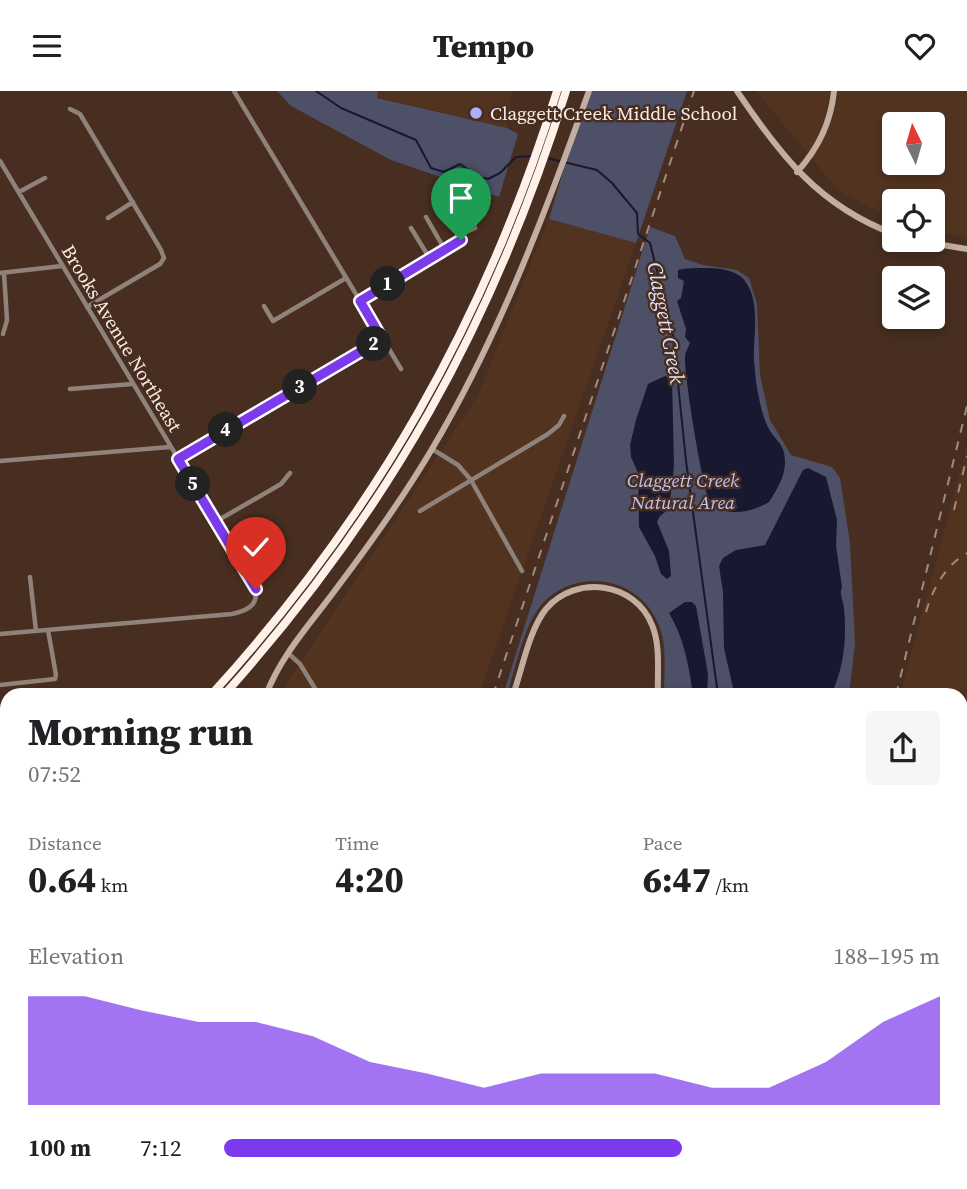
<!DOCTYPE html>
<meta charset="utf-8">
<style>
body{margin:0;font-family:"Source Serif 4",serif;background:#f6f6f6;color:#202124;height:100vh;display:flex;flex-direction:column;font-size:26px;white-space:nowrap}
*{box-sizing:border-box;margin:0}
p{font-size:23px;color:#757577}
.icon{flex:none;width:38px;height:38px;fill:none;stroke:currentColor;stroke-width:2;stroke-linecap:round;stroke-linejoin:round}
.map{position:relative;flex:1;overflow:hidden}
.details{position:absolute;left:0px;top:597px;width:968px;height:502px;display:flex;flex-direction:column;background:#fff;border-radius:21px 21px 0 0;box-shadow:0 4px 10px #0003}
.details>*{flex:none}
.needle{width:46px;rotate:355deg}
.controls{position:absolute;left:882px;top:21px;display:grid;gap:14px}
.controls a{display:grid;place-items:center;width:63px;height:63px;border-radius:7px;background:#fff;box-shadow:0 4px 10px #0003;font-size:35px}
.pin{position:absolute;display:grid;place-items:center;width:60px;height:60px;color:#fff;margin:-72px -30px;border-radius:50% 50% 50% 0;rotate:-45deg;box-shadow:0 0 7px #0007}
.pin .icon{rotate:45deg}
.km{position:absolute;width:35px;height:35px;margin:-18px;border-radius:50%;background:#222;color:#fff;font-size:19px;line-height:35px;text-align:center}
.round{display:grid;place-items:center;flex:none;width:74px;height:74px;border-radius:7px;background:#f6f6f6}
.head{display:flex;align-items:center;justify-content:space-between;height:119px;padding:0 28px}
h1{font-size:38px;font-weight:800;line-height:52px}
.metrics{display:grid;grid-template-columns:repeat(3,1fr);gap:10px;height:119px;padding:7px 28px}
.metrics div{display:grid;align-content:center}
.metrics b{font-size:35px;font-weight:800}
.metrics small{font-size:19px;font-weight:400}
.metrics p{font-size:19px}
.chart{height:196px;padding:14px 28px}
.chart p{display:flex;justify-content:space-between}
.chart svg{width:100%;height:126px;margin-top:7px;fill:#7c3aed;opacity:.7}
ul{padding:0 28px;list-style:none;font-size:23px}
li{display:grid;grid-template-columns:112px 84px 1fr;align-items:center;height:52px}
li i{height:18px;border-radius:9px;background:#7c3aed}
header{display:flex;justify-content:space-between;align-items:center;height:91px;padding:0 28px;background:#fff;font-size:32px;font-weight:800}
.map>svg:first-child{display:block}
</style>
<header><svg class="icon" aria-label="menu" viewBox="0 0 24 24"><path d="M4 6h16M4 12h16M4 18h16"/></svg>Tempo<svg class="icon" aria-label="heart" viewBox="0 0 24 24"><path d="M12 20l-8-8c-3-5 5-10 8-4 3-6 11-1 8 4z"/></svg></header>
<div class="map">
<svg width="967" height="1098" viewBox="0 0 967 1098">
<rect width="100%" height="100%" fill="#472e20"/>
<path fill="#523320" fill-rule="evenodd" d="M378,0H512L507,37L377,6Z
M756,0H967V147L933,140V110H894V129L839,100ZM894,33H933V72H894Z
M549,128L636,152L479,604H279L478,304Z
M967,356V856L961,854V604H900Z
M0,666H7V789L0,797Z
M7,876V1092H47V1098H0V883Z
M961,880L967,882V1004L961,1015Z
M65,1092H323L321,1098H65Z
M350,1092H729L727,1098H348Z
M757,1092H917L914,1098H755Z"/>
<path fill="#4e5068" d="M277,0H378L377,7L507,37L518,43L499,106L391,69L291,15Z
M587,0H687L636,152L549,128Z
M650,136L675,145L685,168L703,174L737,179L749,187L757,213L760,284L770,329L791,364L832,376L840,387L850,452L855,553L849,604H664C664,580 668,552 657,530C635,482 569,476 538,518C523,539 515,579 507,604H503Z"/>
<path fill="#181830" d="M683,178C700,177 733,174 745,190C761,211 753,245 754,269C755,282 756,295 759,307C761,317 764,329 769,338C776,351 785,352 785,371C785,386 777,398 769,411C752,421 726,428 710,410C703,402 684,283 685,267C685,261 688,257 690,252L685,246L686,238L677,210L681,207L684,190L678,187V179Z
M665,285L672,288L674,375L669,418L660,425L657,431L669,460L671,485L667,488L661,483L655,465L639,436L638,382L631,366L630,354L636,329L648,293Z
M808,377L826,386L837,429L836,455L842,496C839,504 843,509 844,517C847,547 844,577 831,604H739L733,597L724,557L723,501L719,475L723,467L736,459L765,454L803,379Z
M685,511H692L696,515L708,583L707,604H693C689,575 684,547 669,522Z"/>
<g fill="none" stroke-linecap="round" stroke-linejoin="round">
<path stroke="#181830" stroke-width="2" d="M316,0L341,17L416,49L431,77L444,81L460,73L479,86L488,88L500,82L516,66L531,65
M547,67L597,79L612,92L637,122L638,143L650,152L673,244L686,370L718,604
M961,698L964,690L967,688"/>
<path stroke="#8f827a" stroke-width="4.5" d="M234,0L401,278
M70,18L80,23L161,159L164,167L160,173L87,216
M0,70L252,491C262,511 251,519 232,523L0,543
M19,101L45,87
M426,126L445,159
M108,127L133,111
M411,137L430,168
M0,182L62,175
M360,210L461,149L464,142L475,137L464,112
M264,215L273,230L346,187
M3,243L7,229L4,182
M70,298L132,293
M432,358L458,374L471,389L522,480
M178,368L382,248
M0,370L170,356
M420,420L548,343L559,334L564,325
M215,431L281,393L290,382
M30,486L36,540
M288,562L300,573L319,604
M0,594L55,588L56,584L48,539
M53,1092L54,1098
M955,1092L967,1095"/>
<path stroke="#c2ada1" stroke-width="6" d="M737,0C780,64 819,115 894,143
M797,81C818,58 831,31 834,0
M913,149L967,158
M266,604C281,564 311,532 336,498C370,453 403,407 432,358C499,245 545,123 589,0
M513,604C522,579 529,539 546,518C576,483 635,491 652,534C661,555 657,582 658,604
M961,868L967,870
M500,1098L502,1092"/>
<path stroke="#eacebf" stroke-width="7" d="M961,1036L967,1025
M926,1098L929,1092"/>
<path stroke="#fef1ea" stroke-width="8" d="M211,604C375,424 484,232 557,0
M224,604C388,421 493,234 566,0
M0,836L7,829
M0,851L7,843"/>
<path stroke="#a08b7f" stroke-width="2" stroke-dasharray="9 9" stroke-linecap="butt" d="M954,419L967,365
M926,521C933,497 945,475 967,462
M493,604L694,0
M896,604L967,315
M329,1098L331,1092
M744,1098L746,1092"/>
</g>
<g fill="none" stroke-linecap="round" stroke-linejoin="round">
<defs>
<path id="route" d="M256,498L178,368L382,248L360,210L461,149"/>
</defs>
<use href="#route" stroke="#fff" stroke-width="14"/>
<use href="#route" stroke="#7c3aed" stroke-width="9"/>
</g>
<circle fill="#adaffb" stroke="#472e20" stroke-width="2.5" cx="476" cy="22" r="7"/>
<g text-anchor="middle" stroke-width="5" stroke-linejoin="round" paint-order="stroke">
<g font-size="19" fill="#fcebe2" stroke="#472e20" text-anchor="start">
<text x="490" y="29">Claggett Creek Middle School</text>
</g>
<g font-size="19" fill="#fcebe2" stroke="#472e20">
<text transform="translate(122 247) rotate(59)" y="7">Brooks Avenue Northeast</text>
</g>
<g font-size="19" font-style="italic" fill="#bfc1f9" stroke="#472e20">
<text x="683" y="396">Claggett Creek<tspan x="683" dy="22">Natural Area</tspan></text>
</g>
<g font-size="21" font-style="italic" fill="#e0e1f8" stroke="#472e20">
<text transform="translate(666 232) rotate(79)" y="7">Claggett Creek</text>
</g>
</g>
</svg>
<div class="controls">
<a><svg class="needle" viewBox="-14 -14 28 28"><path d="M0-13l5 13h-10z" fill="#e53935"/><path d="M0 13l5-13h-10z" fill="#757577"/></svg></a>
<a><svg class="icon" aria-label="locate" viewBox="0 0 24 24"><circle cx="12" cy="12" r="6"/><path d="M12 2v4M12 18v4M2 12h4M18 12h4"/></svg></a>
<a><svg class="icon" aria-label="layers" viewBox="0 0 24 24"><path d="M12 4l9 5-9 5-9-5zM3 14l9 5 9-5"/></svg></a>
</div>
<div class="pin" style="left:461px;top:149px;background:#1e9e55"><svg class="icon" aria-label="arrive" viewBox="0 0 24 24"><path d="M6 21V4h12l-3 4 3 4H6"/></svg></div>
<div class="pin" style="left:256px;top:498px;background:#d93025"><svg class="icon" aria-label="check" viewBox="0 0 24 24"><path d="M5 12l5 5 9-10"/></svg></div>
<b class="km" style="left:388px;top:193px">1</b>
<b class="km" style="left:374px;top:253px">2</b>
<b class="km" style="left:300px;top:296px">3</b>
<b class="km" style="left:226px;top:339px">4</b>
<b class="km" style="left:193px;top:393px">5</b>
<section class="details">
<div class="head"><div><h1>Morning run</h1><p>07:52</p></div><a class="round"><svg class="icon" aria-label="share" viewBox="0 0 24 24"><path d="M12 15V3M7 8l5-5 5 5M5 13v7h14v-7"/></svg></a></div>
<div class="metrics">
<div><p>Distance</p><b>0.64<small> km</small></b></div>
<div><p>Time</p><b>4:20</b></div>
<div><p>Pace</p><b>6:47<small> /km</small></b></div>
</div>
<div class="chart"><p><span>Elevation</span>188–195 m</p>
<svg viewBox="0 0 160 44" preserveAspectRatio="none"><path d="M0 44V6L10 6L20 11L30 15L40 15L50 20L60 29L70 33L80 38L90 33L100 33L110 33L120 38L130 38L140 29L150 15L160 6V44z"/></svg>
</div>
<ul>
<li><b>100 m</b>7:12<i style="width:64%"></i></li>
</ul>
</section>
</div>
